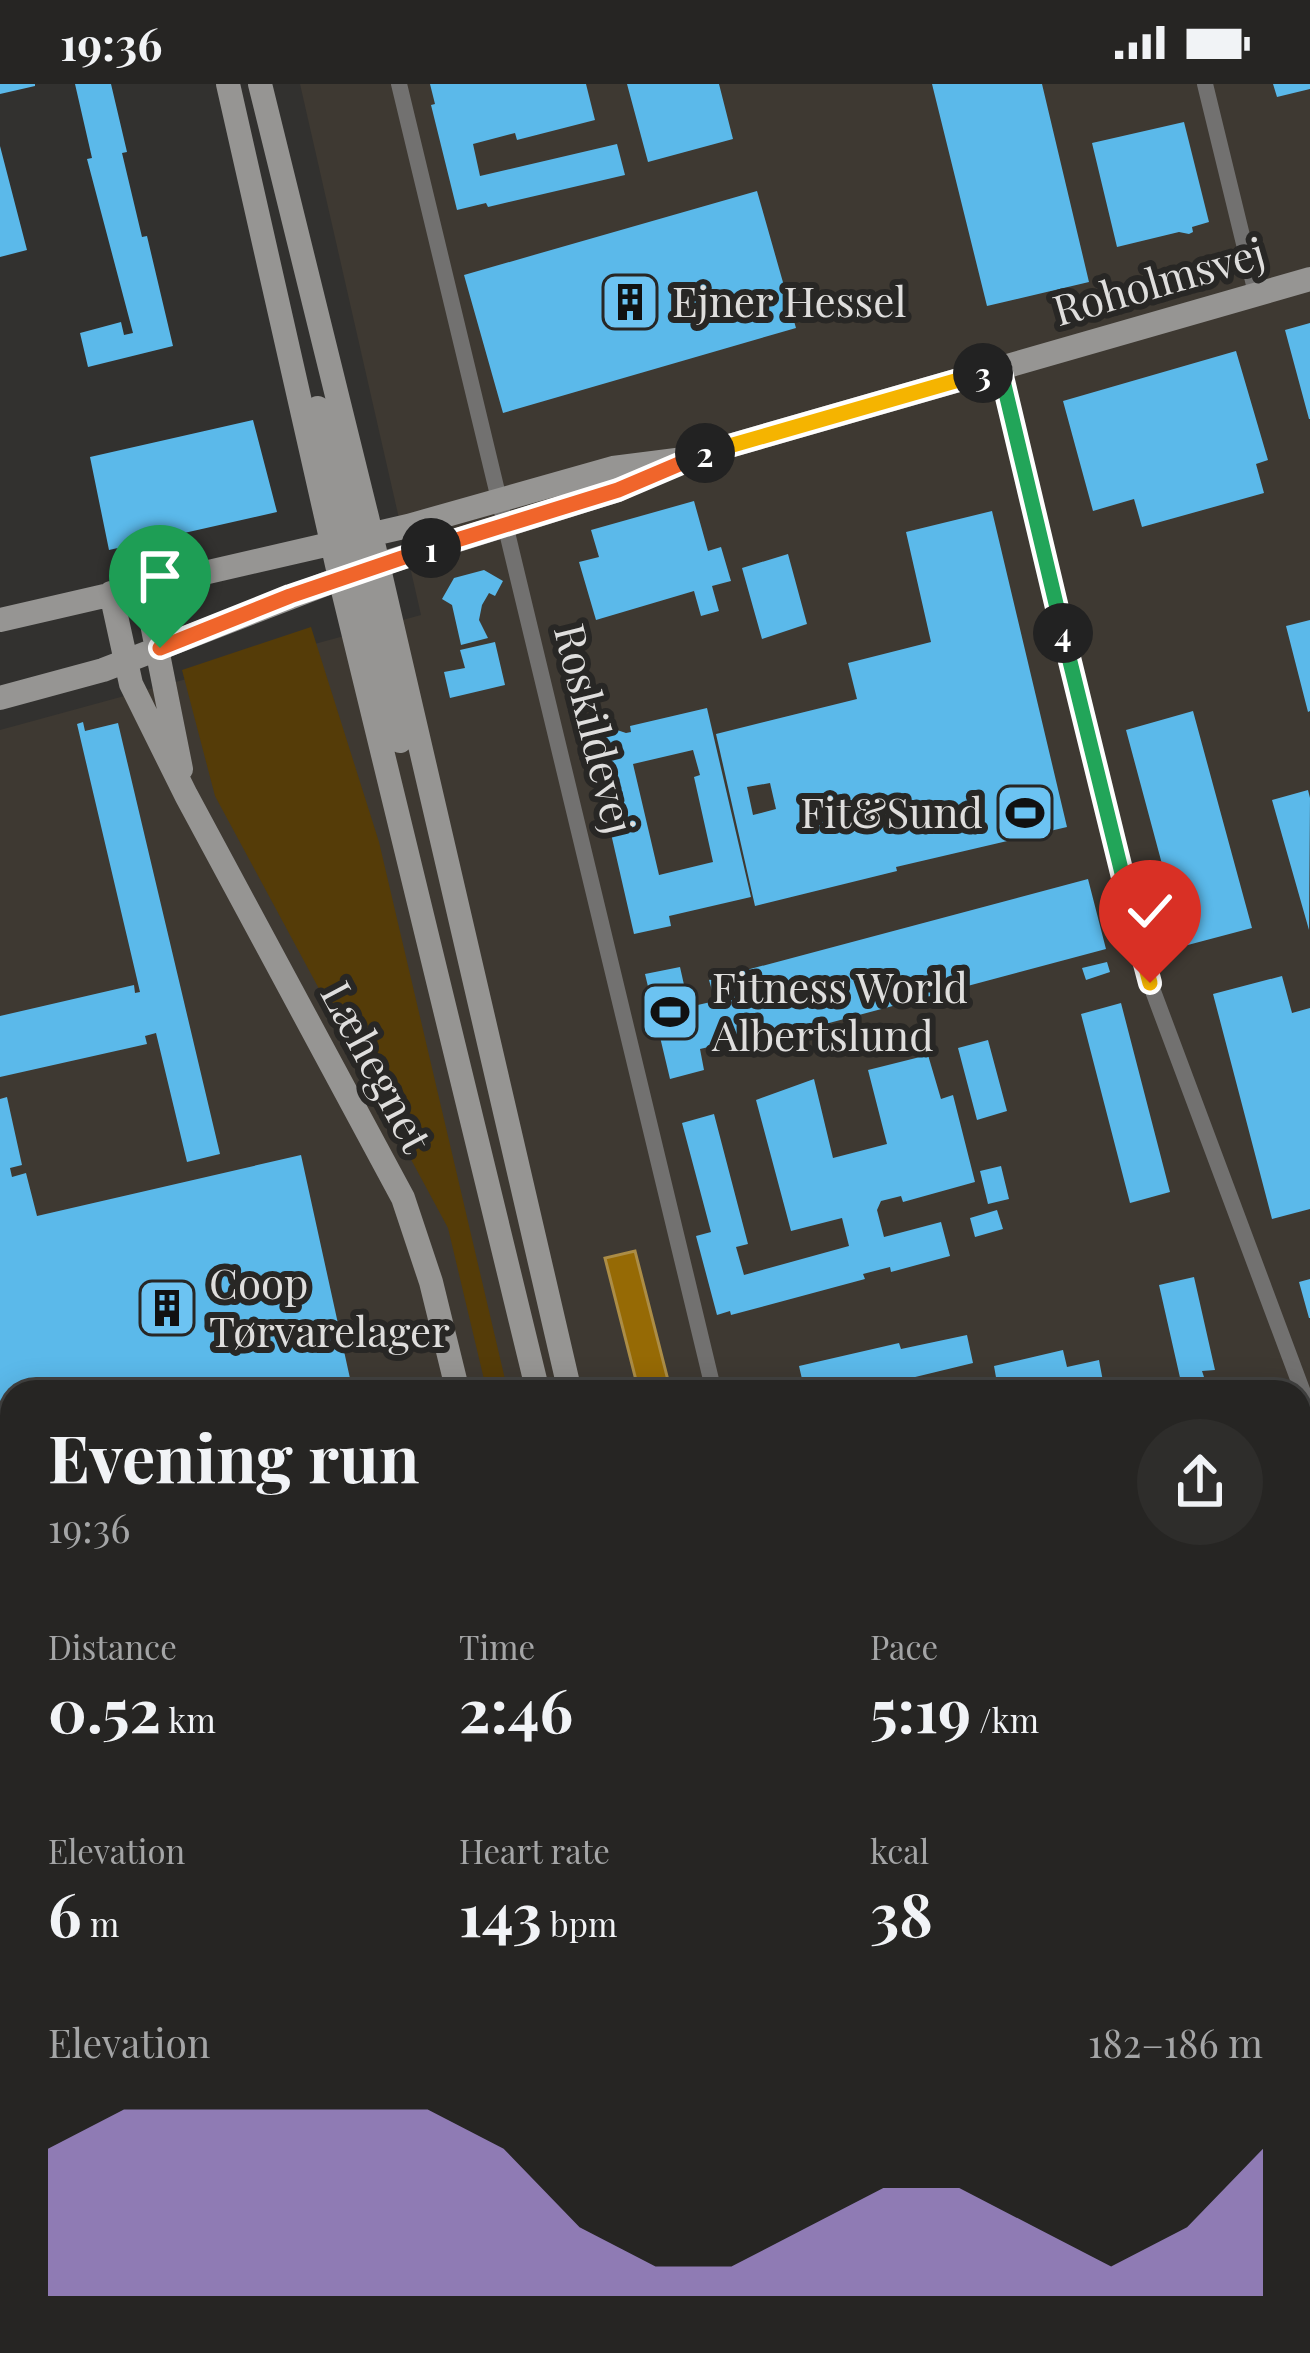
<!DOCTYPE html>
<meta charset="utf-8">
<style>
body{margin:0;font-family:"Playfair Display",serif;background:#2e2d2b;color:#f1f3f6;height:100vh;display:flex;flex-direction:column;font-size:45px;white-space:nowrap}
*{box-sizing:border-box;margin:0}
p{font-size:39px;color:#a4a5a6}
.icon{flex:none;width:66px;height:66px;fill:none;stroke:currentColor;stroke-width:2;stroke-linecap:round;stroke-linejoin:round}
.map{position:relative;flex:1;overflow:hidden}
.side{position:absolute;left:0px;top:1296px;width:1311px;height:975px;display:flex;flex-direction:column;background:#262523;border-radius:36px 36px 0 0;box-shadow:0 6px 30px #0003,0 0 0 3px #424241}
.side>*{flex:none}
.pin{position:absolute;display:grid;place-items:center;width:102px;height:102px;color:#fff;margin:-123px -51px;border-radius:50% 50% 50% 0;rotate:-45deg;box-shadow:0 0 12px #0007}
.pin .icon{rotate:45deg}
.km{position:absolute;width:60px;height:60px;margin:-30px;border-radius:50%;background:#222;color:#fff;font-size:33px;line-height:60px;text-align:center}
.round{display:grid;place-items:center;flex:none;width:126px;height:126px;border-radius:63px;background:#2e2d2b}
.summary{display:flex;align-items:center;justify-content:space-between;height:204px;padding:0 48px}
h1{font-size:66px;font-weight:700;line-height:90px}
.figures{display:grid;grid-template-columns:repeat(3,1fr);gap:18px;height:204px;padding:12px 48px}
.figures div{display:grid;align-content:center}
.figures b{font-size:60px;font-weight:700}
.figures small{font-size:33px;font-weight:400}
.figures p{font-size:33px}
.chart{height:336px;padding:24px 48px}
.chart p{display:flex;justify-content:space-between}
.chart svg{width:100%;height:216px;margin-top:12px;fill:#bca0f2;opacity:.7}
.status{display:flex;justify-content:space-between;align-items:center;height:84px;padding:0 60px;background:#262523;direction:ltr}
.status svg{height:33px;fill:currentColor}
.map>svg:first-child{display:block}
</style>
<div class="status"><b>19:36</b><svg viewBox="0 0 49 12"><path d="M0 12V9h3v3zM5 12V6h3v6zM10 12V3h3v9zM15 12V0h3v12zM26 1h20v11H26zM47 4h2v5h-2z"/></svg></div>
<div class="map">
<svg width="1310" height="2269" viewBox="0 0 1310 2269">
<rect width="100%" height="100%" fill="#32312f"/>
<path fill="#3e3932" fill-rule="evenodd" d="M300,0H1310V2269H0V646L421,531ZM12,1308H1299V2259H12Z"/>
<path fill="#553c08" d="M311,543L379,758L508,1308H487L448,1144L215,712L182,586Z"/>
<path fill="#966a05" stroke="#ac8d46" stroke-width="3" d="M635,1167L671,1308H639L605,1174Z"/>
<g fill="none" stroke-linecap="round" stroke-linejoin="round">
<path stroke="#ac8d46" stroke-width="6" d="M1299,1954L1310,1943
M0,2233L12,2250
M18,2259L25,2269
M896,2269L933,2259"/>
</g>
<path fill="#5bb9ea" fill-rule="evenodd" d="M0,0H35V2L0,10Z
M75,0H111L127,68L122,69L142,153L147,152L173,262L88,283L80,249L121,238L124,251L133,249L87,75L92,74Z
M430,0H586L595,36L517,56L515,49L473,60L480,92L617,60L625,91L488,123L486,119L457,126L431,21L435,20Z
M627,0H719L733,55L648,78Z
M932,0H1042L1089,198L987,222Z
M1273,0H1310V5L1277,13Z
M1184,38L1209,138L1192,143L1193,148L1189,150L1179,148L1117,163L1092,59Z
M0,62L27,166L0,173Z
M757,107L796,244L503,329L464,191Z
M1310,239V335H1309L1285,246Z
M1236,267L1268,376L1256,380L1264,409L1142,443L1134,415L1093,427L1063,317Z
M253,336L277,428L109,466L90,373Z
M694,417L708,467L721,463L731,497L712,502L719,527L701,532L694,507L596,536L579,478L599,473L591,446Z
M992,427L1067,743L896,783L897,787L755,822L716,650L857,615L848,579L931,558L906,448ZM770,699L776,725L753,731L747,703Z
M788,470L807,540L762,555L742,484Z
M484,486L503,497L495,512L489,509L482,521L479,536L488,554L461,561L452,521L442,515L454,494Z
M1310,536V627L1308,628L1286,542Z
M495,558L505,601L450,614L444,588L465,584L460,566Z
M707,624L751,813L669,832L671,842L634,850L593,671L602,668L604,652L611,644L626,649L631,648L630,642ZM693,666L700,691L694,693L713,778L659,791L633,680Z
M1193,627L1252,844L1184,862L1126,646Z
M83,638L85,647L118,639L220,1070L187,1078L156,949L145,952L147,960L0,993V932L134,901L135,909L140,908L77,640Z
M1308,706L1310,714L1309,846L1272,716Z
M1088,795L1106,865L728,966L726,959L700,965L704,986L670,995L645,890L680,883L689,923L715,917L709,896Z
M1107,878L1110,888L1086,896L1082,884Z
M1282,892L1292,929L1310,924V1125L1272,1135L1213,910Z
M1121,919L1170,1108L1130,1119L1081,930Z
M988,956L1007,1027L977,1036L958,964Z
M928,971L941,1015L953,1011L975,1098L903,1118L901,1112L881,1117L877,1126L884,1153L941,1138L950,1172L891,1188L890,1183L863,1190L865,1195L731,1231L730,1227L717,1231L696,1152L711,1148L682,1039L714,1030L748,1160L736,1163L744,1191L849,1162L842,1134L791,1147L756,1016L814,995L833,1074L887,1060L868,986Z
M7,1013L22,1081L10,1084L12,1093L26,1089L37,1132L301,1071L353,1308H12V1402L0,1405V1015Z
M1001,1082L1009,1115L988,1120L980,1087Z
M997,1126L1003,1145L975,1153L970,1134Z
M1194,1193L1215,1286L1202,1287L1204,1293L1181,1298L1159,1201Z
M1310,1195V1234H1309L1299,1198Z
M967,1251L973,1279L907,1295L910,1308H805L799,1282L899,1259L901,1265Z
M1063,1266L1067,1283L1099,1276L1105,1308H983L981,1302L997,1299L994,1282Z
M1299,1430L1310,1469V1550L1299,1553Z
M12,1573V1903L0,1905V1576Z
M1310,1627V1899L1299,1901V1630Z
M12,2030V2119H10L0,2078V2049L6,2048L2,2033Z
M1310,2122V2178L1299,2182V2125Z
M85,2259H267L269,2269H88Z
M384,2259H590L592,2269H386Z
M1081,2259H1102L1105,2269H1084Z
M1179,2259H1283L1286,2268L1182,2269Z"/>
<g fill="none" stroke-linecap="round" stroke-linejoin="round">
<path stroke="#727170" stroke-width="16" d="M399,0L714,1308
M1205,0L1256,209
M1000,284L1150,899L1310,1327
M1299,1593L1310,1590"/>
<path stroke="#969593" stroke-width="24" d="M228,0L340,494L538,1308
M260,0L367,433L570,1308
M318,324L347,439L363,468
M352,477L359,487L400,657
M144,500L181,685
M111,509L131,600L186,711L403,1114L431,1198L458,1308
M0,536L408,442L613,384L684,375L1310,195
M0,614L103,586L359,487L618,406L660,386
M0,1997L12,1994
M761,2259L764,2269
M796,2259L798,2269"/>
</g>
<g fill="none" stroke-linecap="round" stroke-linejoin="round">
<defs>
<path id="split-1" d="M160,564L290,512L431,464"/>
<path id="split-2" d="M431,464L618,406L705,369"/>
<path id="split-3" d="M705,369L983,289"/>
<path id="split-4" d="M983,289L1000,284L1063,549"/>
<path id="split-5" d="M1063,549L1132,830"/>
<path id="split-6" d="M1132,830L1150,899"/>
</defs>
<use href="#split-1" stroke="#fff" stroke-width="24"/>
<use href="#split-2" stroke="#fff" stroke-width="24"/>
<use href="#split-3" stroke="#fff" stroke-width="24"/>
<use href="#split-4" stroke="#fff" stroke-width="24"/>
<use href="#split-5" stroke="#fff" stroke-width="24"/>
<use href="#split-6" stroke="#fff" stroke-width="24"/>
<use href="#split-1" stroke="#f0652b" stroke-width="15"/>
<use href="#split-2" stroke="#f0652b" stroke-width="15"/>
<use href="#split-3" stroke="#f5b400" stroke-width="15"/>
<use href="#split-4" stroke="#22a559" stroke-width="15"/>
<use href="#split-5" stroke="#22a559" stroke-width="15"/>
<use href="#split-6" stroke="#f5b400" stroke-width="15"/>
</g>
<defs>
<symbol id="building-square" viewBox="-11 -11 22 22"><rect x="-9" y="-9" width="18" height="18" rx="4" fill="#6cc3f2" stroke="#282725"/><path d="M-4-6H4V6H1V3H-1V6H-4ZM-2.5-4.3h1.7v1.8h-1.7ZM.8-4.3h1.7v1.8H.8ZM-2.5-1h1.7V.8h-1.7ZM.8-1h1.7V.8H.8Z" fill="#111"/></symbol>
<symbol id="stadium-square" viewBox="-11 -11 22 22"><rect x="-9" y="-9" width="18" height="18" rx="4" fill="#6cc3f2" stroke="#282725"/><path d="M0-5a6.5 5 0 1 0 0 10a6.5 5 0 1 0 0-10ZM-3.5-1.8h7v3.6h-7Z" fill="#111"/></symbol>
</defs>
<g fill-rule="evenodd">
<use href="#building-square" x="597" y="185" width="66" height="66"/>
<use href="#stadium-square" x="992" y="696" width="66" height="66"/>
<use href="#stadium-square" x="637" y="895" width="66" height="66"/>
<use href="#building-square" x="134" y="1191" width="66" height="66"/>
</g>
<g text-anchor="middle" stroke-width="12" stroke-linejoin="round" paint-order="stroke">
<g font-size="42" fill="#dfdedd" stroke="#282725">
<text transform="translate(1159 198) rotate(-16)" y="15">Roholmsvej</text>
<text transform="translate(594 645) rotate(76)" y="15">Roskildevej</text>
<text transform="translate(376 983) rotate(62)" y="15">Læhegnet</text>
</g>
<g font-size="42" fill="#dfdedd" stroke="#282725" text-anchor="start">
<text x="672" y="233">Ejner Hessel</text>
<text x="983" y="744" text-anchor="end">Fit&amp;Sund</text>
<text x="712" y="919">Fitness World<tspan x="712" dy="48">Albertslund</tspan></text>
<text x="209" y="1215">Coop<tspan x="209" dy="48">Tørvarelager</tspan></text>
</g>
</g>
</svg>
<div class="pin" style="left:160px;top:564px;background:#1e9e55"><svg class="icon" aria-label="arrive" viewBox="0 0 24 24"><path d="M6 21V4h12l-3 4 3 4H6"/></svg></div>
<div class="pin" style="left:1150px;top:899px;background:#d93025"><svg class="icon" aria-label="check" viewBox="0 0 24 24"><path d="M5 12l5 5 9-10"/></svg></div>
<b class="km" style="left:431px;top:464px">1</b>
<b class="km" style="left:705px;top:369px">2</b>
<b class="km" style="left:983px;top:289px">3</b>
<b class="km" style="left:1063px;top:549px">4</b>
<section class="side">
<div class="summary"><div><h1>Evening run</h1><p>19:36</p></div><a class="round"><svg class="icon" aria-label="share" viewBox="0 0 24 24"><path d="M12 15V3M7 8l5-5 5 5M5 13v7h14v-7"/></svg></a></div>
<div class="figures">
<div><p>Distance</p><b>0.52<small> km</small></b></div>
<div><p>Time</p><b>2:46</b></div>
<div><p>Pace</p><b>5:19<small> /km</small></b></div>
</div>
<div class="figures">
<div><p>Elevation</p><b>6<small> m</small></b></div>
<div><p>Heart rate</p><b>143<small> bpm</small></b></div>
<div><p>kcal</p><b>38</b></div>
</div>
<div class="chart"><p><span>Elevation</span>182–186 m</p>
<svg viewBox="0 0 160 44" preserveAspectRatio="none"><path d="M0 44V14L10 6L20 6L30 6L40 6L50 6L60 14L70 30L80 38L90 38L100 30L110 22L120 22L130 30L140 38L150 30L160 14V44z"/></svg>
</div>
</section>
</div>
